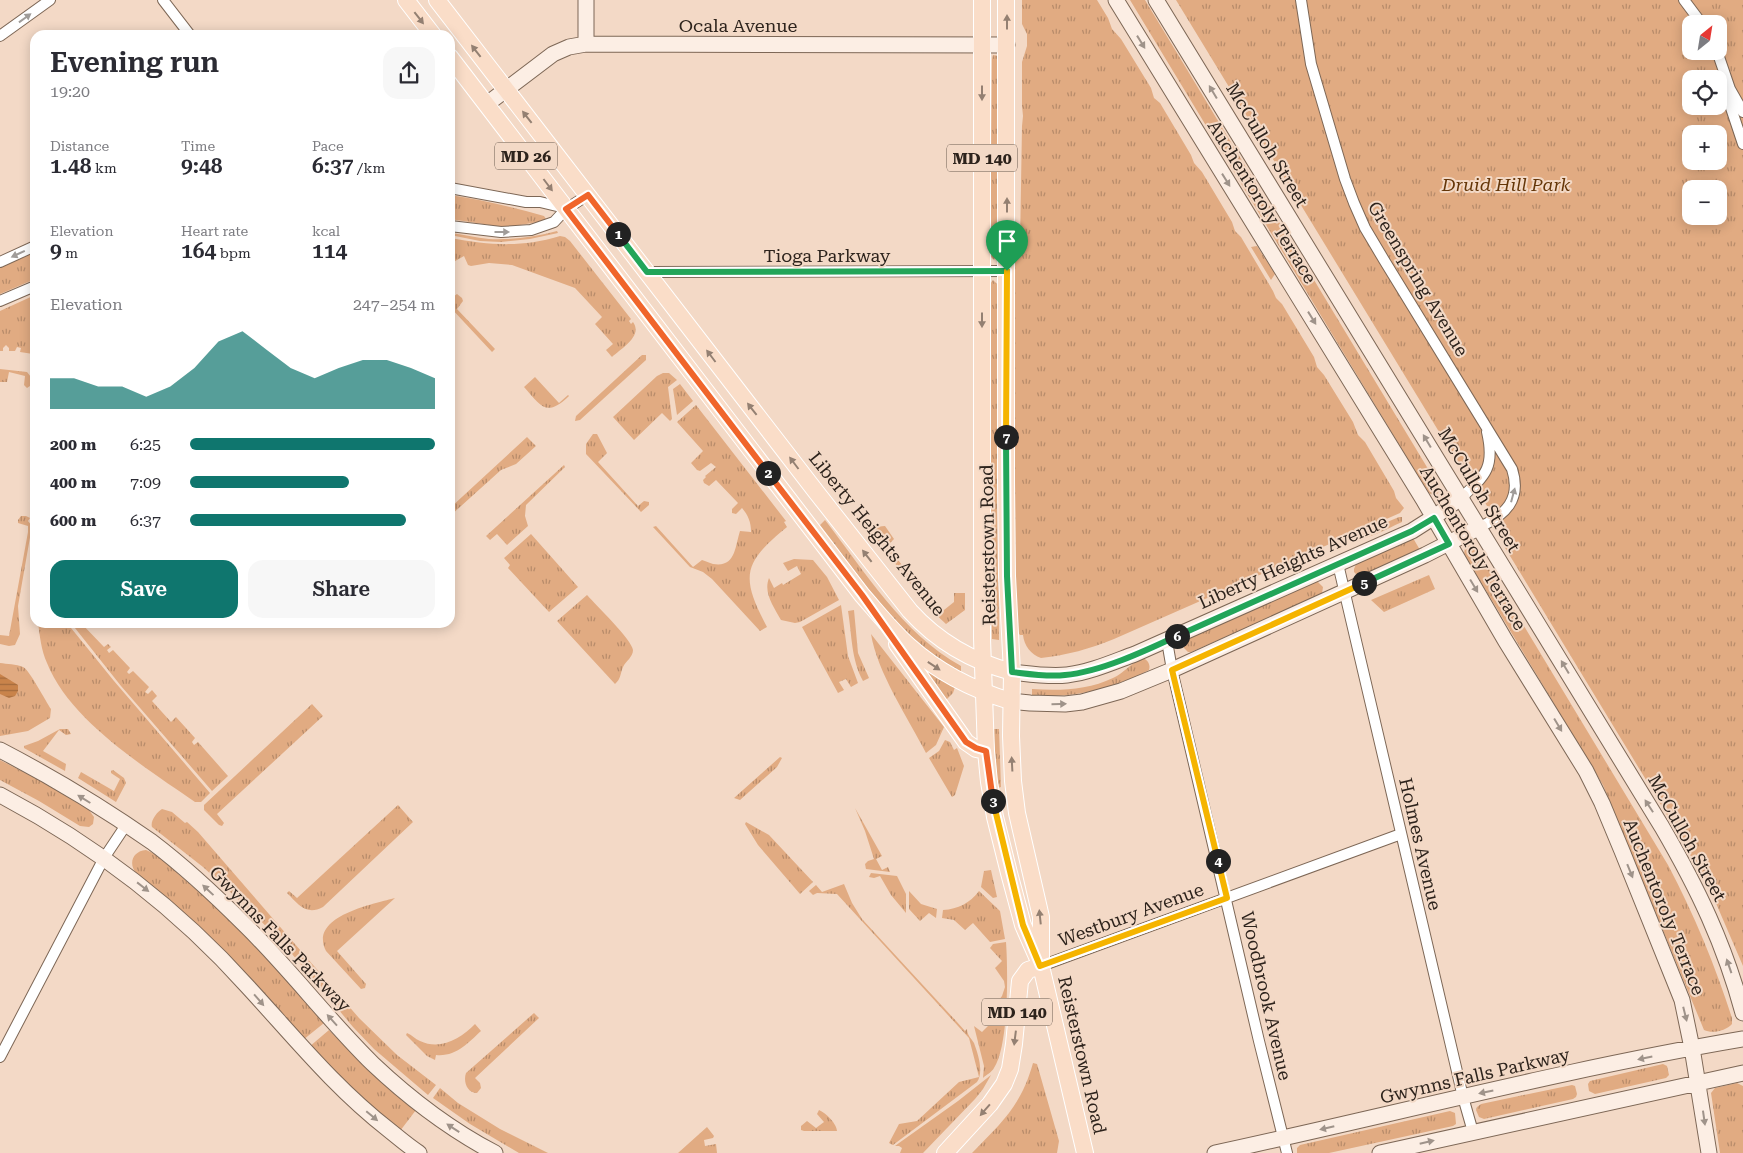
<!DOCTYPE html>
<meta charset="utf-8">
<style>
body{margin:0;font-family:"Roboto Serif",serif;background:#f7f7f7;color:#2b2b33;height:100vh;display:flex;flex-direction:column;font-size:19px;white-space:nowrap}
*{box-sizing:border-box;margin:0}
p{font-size:16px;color:#7c7c81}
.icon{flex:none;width:28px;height:28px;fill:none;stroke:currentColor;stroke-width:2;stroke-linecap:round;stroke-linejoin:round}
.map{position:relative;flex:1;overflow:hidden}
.panel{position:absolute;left:30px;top:30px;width:425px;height:598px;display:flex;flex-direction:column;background:#fff;border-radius:15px;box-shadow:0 2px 12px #0003}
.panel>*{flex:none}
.needle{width:32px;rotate:30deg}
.buttons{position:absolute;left:1682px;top:15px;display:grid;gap:10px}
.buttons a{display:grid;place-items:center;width:45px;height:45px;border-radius:10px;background:#fff;box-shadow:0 2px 12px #0003;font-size:25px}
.pin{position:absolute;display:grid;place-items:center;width:42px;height:42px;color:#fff;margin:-51px -21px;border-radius:50% 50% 50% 0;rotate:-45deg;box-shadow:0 0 5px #0007}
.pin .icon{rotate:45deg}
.km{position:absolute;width:25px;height:25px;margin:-12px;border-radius:50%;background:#222;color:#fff;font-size:14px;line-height:25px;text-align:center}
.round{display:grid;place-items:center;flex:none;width:52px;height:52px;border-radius:15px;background:#f7f7f7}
.headline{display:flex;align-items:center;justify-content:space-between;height:85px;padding:0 20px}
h1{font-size:28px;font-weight:600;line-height:38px}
.figures{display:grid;grid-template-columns:repeat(3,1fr);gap:8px;height:85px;padding:5px 20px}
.figures div{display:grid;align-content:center}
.figures b{font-size:21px;font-weight:600}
.figures small{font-size:14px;font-weight:400}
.figures p{font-size:14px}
.chart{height:140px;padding:10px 20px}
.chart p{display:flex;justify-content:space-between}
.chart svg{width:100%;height:90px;margin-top:5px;fill:#0f766e;opacity:.7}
.action{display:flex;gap:10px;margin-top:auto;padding:10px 20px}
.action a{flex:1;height:58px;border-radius:15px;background:#0f766e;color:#fff;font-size:20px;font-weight:600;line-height:58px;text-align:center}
.action a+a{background:#f7f7f7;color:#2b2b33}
ul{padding:0 20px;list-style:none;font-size:16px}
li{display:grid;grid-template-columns:80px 60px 1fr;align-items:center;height:38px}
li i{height:12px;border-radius:6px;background:#0f766e}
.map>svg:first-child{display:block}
</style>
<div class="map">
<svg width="1743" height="1153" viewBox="0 0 1743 1153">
<defs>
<pattern id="grass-tufts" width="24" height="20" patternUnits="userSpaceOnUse" patternTransform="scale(1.25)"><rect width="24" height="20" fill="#e1ab82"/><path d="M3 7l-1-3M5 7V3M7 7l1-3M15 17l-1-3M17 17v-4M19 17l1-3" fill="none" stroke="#b78b6a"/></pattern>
<pattern id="water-rules" width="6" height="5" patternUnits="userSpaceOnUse" patternTransform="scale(1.25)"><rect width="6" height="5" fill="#c9834a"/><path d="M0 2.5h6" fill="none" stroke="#a46b3d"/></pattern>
</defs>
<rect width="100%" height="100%" fill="#f3d9c6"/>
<path fill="url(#grass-tufts)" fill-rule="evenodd" d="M1022,0H1097L1108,18L1112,29L1121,39L1151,88L1154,98L1160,103L1191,155L1194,163L1202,172L1232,222L1235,231L1241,237L1273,291L1276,298L1282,304L1314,357L1317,367L1324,375L1353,422L1358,435L1365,442L1394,491L1396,498L1404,508L1400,513L1114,639C1090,649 1067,655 1041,658C1031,655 1024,645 1023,635H1020L1014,628L1013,246L1020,244L1022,126L1023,116L1022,106V62L1027,46V34L1022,24Z
M1130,0H1145L1439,487L1440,490L1437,494L1433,495L1429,493L1412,466Z
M1176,0H1743V966L1709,887L1654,793L1504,546L1501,538L1504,528L1490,508L1487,506L1463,467L1458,463ZM1691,24H1719V51H1691ZM1691,79H1719V106H1691ZM1691,134H1719V161H1691ZM1691,189H1719V216H1691Z
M993,55L998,56L999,158L997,160L991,159L992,59Z
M991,161L997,162L999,164L998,254L994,260L991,257Z
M450,195C482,200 513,207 544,216L546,219L544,221L514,226H496L450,219Z
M557,231L558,233L530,239L501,242L480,241L450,235V233C463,234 476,238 489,239C512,240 535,237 557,231Z
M560,236L565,237L570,241L631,319L629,321L631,324L633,322C643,336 622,348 612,357L606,350L613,344L595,324L602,317L575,288L512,265L489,263L471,266L468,265L464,256L450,264V238C490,245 520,248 560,236Z
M1257,246L1274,272L1275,274L1271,280L1251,247Z
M35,252V279L0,294V268Z
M993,280L997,284L999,640L992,639L990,326V284Z
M457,294L462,298L463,301L457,309L495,349L492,352L450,307V299Z
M35,295V348L33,349V354L20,352L21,348L17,347L15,351H9V348L6,345L3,348V351H0V311Z
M642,355H646V360L580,420L575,421L576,416Z
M0,369L27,372L31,377L30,386L27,388L24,385L25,376L9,372L7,382H0Z
M669,373L677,380L668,387L672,419L670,421L662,413L634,440L613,417L657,376L663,373Z
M535,377L559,403L568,395L569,396C546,418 541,406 524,387Z
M680,384L693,401L677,415L673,389Z
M696,405L786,521L784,522L787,527C743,563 740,576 767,627L760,631L712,579L703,572L690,567L653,527L656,526L693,567L702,560C706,561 709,563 713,564C736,568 735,546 740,531L751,532C751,522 748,515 742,508L736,514L732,513V509L738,503L716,480L709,486L704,483L703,480L706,477L705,476L716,467L711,463L700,471L697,470L691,463L703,451L677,422Z
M593,434H597L607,453L598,462L638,506L644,501L649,502V505L641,512L586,454V444Z
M527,437L536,446L516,464L501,470L450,516V508Z
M564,465L565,467L526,505L525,516L528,526L507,545L497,534L490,540L486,536Z
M21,516H26L30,518L28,521L32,526L18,606L20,634L15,645L9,646L0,644V635L9,636L28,532V526L18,523V520Z
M1399,517H1402V522C1390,527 1359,545 1347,539Z
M825,520C866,573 902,633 961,666V673C899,640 862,579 820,525Z
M885,526L894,539L887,546L925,594L928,592L936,601L928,607L875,537L874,527Z
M531,534L578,587L549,612L508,568L510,565L504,558Z
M1413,538L1420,550L1363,576L1359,577L1354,572V569L1356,564Z
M1469,545L1475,548L1495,578L1668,865C1694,914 1715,965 1732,1018V1024C1726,1031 1712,1034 1704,1030L1603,785L1464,554L1465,547Z
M794,559L813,560L827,577L839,600L800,622L795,623L781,620C774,607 763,593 769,578L774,588L782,583L783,585L801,574L797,566L788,571L783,563Z
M1429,575L1435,589L1384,612L1371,600Z
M1314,582H1318L1323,587L1322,594L1319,596L1191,652H1188L1184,648L1183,644L1186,639Z
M954,593H965V610L946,624L932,611L940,606L944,610L954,602Z
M587,595C596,605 632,640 633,650C633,657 626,661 623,667C620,674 621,679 615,684L557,621Z
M841,605L848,656L858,683L851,687L846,679L839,682L844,690L838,693L802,627Z
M854,610L858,653L869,678L863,681C851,659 852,635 848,611Z
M38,623H67L114,681L210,793L201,802H195C146,768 70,721 47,663C41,650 40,636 38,623Z
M71,623H81L104,647L108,644L111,647L107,650L109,653L113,650L130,668L127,672L129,674L133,671L149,687L145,692L148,694L152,690L157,696L152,701L171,722L176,717L195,738L192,742L194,745L198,742L228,776L212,791L121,686Z
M871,634L944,727L936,745L926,753C908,718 877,672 871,634Z
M1142,658C1147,659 1151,664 1149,670C1142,674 1135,677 1127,680C1094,693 1067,697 1032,696V689C1059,691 1088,690 1113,678C1124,673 1131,663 1142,658Z
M0,663C7,664 16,664 23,667C29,669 46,702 51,709L50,718L28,731L0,736Z
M922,669L955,687L953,693L945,701Z
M312,704L323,716L217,814L224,823L222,826L219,825L204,810V805Z
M60,729H68L71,734L66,735L59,730L43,751L66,764L65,771L24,748V746L38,741Z
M993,729H999L1001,787L998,788Z
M945,740L950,742L954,750L957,748L964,766L955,795L952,797L929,758L939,751Z
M780,757L782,758L777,767L740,800L734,798Z
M0,760L41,781L89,810L94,817L93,824L89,827L80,826L39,801L0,780Z
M113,770L124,778L126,783L116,802L78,778L81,772L114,791L120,779L111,773V771Z
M398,805L413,822L323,907C306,916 298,904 287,893L289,891L297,898Z
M855,808L882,856L876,859L882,870L888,867L890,872L866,869L865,864L868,861L874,859L865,831Z
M162,809L172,812L185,823L187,822L198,832L359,1018L397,1055L436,1085L428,1095L374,1049L353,1027L287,948L255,915L203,867L152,827C150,821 157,812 162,809Z
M746,822L769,835L813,882L800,894L758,845L745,824Z
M146,850C160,855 172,869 183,878C235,922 280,972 324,1023L303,1040C253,979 199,922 136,873C128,863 133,851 146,850Z
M991,870L997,897L993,898L981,887L984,871Z
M871,873L897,876L906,894V913L891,895L880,876L874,878L869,877Z
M844,884L852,903L862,919L957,1022L965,1031L967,1029C967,1035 971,1038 974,1043C978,1054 984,1072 977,1082L893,1145L889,1143L899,1124L917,1121L959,1082L979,1077L969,1038L837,894L817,893L813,895L809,891L816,885L822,892Z
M909,891L921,904L937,909L936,918L929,913L920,921L909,909Z
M979,891L1000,911L1005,939L990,942L973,923L965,930L954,920L942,918L943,910C958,909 970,903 979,891Z
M395,898L337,951L366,984L365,988L361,989L326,951C308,916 374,904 395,898Z
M1006,942C1008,970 1009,1045 994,1068C992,1072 986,1075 983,1078L984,1066L974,1026L982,1032L1001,1013L995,1005L1002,996L1005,987L1004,981L995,968L1002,961L990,948L993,944Z
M534,1013L539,1018L475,1078L480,1083L481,1088L477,1093C467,1093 463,1081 466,1073Z
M475,1024L481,1031C468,1043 456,1057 436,1055L435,1060L427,1056L406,1035L407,1033C412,1035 415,1039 420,1041C441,1051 461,1038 475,1024Z
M329,1030L362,1064L416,1110L400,1131L355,1093L309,1047Z
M1033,1063L1037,1064L1059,1141L1057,1153H972C1002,1122 1021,1106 1033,1063Z
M1663,1064L1667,1066L1669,1075L1666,1078L1595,1094L1589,1091L1588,1084L1590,1081Z
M991,1075L983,1089L975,1099L923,1153H900L902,1148L899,1146H895L899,1143L958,1101Z
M1737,1083L1743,1086V1153H1720L1711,1093L1715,1088Z
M1572,1085L1575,1086L1577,1094L1576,1097L1573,1099L1484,1119L1479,1117L1476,1110L1477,1107L1481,1104Z
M440,1088L458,1103L500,1129L548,1153H519L470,1124L433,1098Z
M819,1110C826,1113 837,1124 837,1131H804L801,1130V1126L807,1121L816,1128L824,1122L817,1114Z
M1450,1111L1455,1113L1456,1124L1453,1126L1329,1153H1297V1148L1300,1145Z
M707,1127L714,1136L713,1138L704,1140L705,1146L716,1144L717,1153H678Z"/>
<path fill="url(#water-rules)" d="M0,674L18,685V691L15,696L9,698L0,694Z"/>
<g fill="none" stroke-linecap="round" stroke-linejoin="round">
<defs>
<path id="street" d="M163,0L190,35
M1301,0L1311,64L1345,179L1354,203L1365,228L1384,260L1512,469C1522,500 1505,515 1480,527
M1684,0L1702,24
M0,36L50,0
M1717,51L1730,89L1743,112
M1730,90L1731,108L1743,144
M450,188L526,202H540L565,208
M450,226L501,232L531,230L554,222L566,209L588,195
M0,262L35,246
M647,272L1007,271
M0,301L35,286
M1462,497C1486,475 1495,467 1487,432
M1338,564L1463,1097L1473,1132
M1167,641L1172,670L1259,1041L1287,1153
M1041,966L1401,834
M0,1057L104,858L126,825"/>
<path id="secondary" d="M1116,0L1423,499L1505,640L1586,771L1602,803L1622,851L1682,1000L1692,1048L1709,1153
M1156,0L1662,827C1698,889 1724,943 1743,1013
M586,44V0
M487,104L553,54L569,47L586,44L1007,45
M1012,672C1030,674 1049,677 1067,675C1091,672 1113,662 1135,654L1412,531L1434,517L1462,497
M1010,701L1030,703L1065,704L1082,702L1121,691L1172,670L1425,555L1480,527
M0,750C52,777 105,809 152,842C185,867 216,896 245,925C290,969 328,1020 373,1064C409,1098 451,1130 495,1153
M0,795C93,844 178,909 248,987C294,1037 335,1088 389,1130C399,1138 408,1146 419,1153
M1215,1153C1391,1115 1566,1069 1743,1039
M1380,1153L1743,1073"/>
<path id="primary" d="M406,0L433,35
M437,0L817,493L910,611C938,642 971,661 1012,672
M982,0V638L986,751L989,782L995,817L1009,873L1023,925L1041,966L1085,1153
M1006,0V481L1007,576L1012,672L1011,736L1013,781L1017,813L1041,917V958
M450,57L862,595C877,612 892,631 909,646C938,672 974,690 1010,701
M897,644L966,742L976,749L986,751
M945,1153L990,1104L1004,1084L1010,1069L1014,1044L1020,981L1028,970L1041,966"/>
</defs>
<use href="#street" stroke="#7d6756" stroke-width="12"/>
<use href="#secondary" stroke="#7d6756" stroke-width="17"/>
<use href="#primary" stroke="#fff" stroke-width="18"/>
<use href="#street" stroke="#fff" stroke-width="10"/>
<use href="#secondary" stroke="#fceee4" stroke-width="15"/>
<use href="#primary" stroke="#faddc8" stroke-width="16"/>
</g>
<defs><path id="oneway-solid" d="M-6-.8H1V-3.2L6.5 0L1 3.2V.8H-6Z" transform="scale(1.25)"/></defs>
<g fill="#a09c99">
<use href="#oneway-solid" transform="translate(25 18) rotate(-36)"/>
<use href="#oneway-solid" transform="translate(502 232)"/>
<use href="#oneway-solid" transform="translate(18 254) rotate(155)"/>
<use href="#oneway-solid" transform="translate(1513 495) rotate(-75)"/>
</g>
<g fill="#948072">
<use href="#oneway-solid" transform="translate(419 18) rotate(52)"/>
<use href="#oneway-solid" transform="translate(1007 22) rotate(-90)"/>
<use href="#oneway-solid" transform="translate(476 51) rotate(-128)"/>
<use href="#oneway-solid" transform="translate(982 93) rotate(90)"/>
<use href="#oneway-solid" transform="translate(527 117) rotate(-128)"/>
<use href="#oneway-solid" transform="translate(548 185) rotate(53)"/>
<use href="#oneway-solid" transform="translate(1007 205) rotate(-90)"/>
<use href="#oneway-solid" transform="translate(982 320) rotate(90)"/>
<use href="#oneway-solid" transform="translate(711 356) rotate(-127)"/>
<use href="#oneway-solid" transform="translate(752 409) rotate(-128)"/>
<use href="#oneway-solid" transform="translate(794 463) rotate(-127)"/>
<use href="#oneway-solid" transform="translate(867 556) rotate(-128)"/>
<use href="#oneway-solid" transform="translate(934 666) rotate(34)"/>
<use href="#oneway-solid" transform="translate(1012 764) rotate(-93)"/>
<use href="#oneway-solid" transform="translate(1040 917) rotate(-96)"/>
<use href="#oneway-solid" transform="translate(1015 1038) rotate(97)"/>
<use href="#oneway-solid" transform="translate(985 1110) rotate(131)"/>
</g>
<g fill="#9f938a">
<use href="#oneway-solid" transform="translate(1141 42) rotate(58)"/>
<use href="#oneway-solid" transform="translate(1213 92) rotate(-121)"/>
<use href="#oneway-solid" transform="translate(1226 180) rotate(58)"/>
<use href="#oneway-solid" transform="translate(1312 318) rotate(58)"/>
<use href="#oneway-solid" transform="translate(1427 441) rotate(-121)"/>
<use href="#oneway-solid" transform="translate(1474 586) rotate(59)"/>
<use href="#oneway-solid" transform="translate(1565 667) rotate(-121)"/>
<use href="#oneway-solid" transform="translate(1059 704) rotate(-2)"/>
<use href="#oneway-solid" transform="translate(1558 725) rotate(59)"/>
<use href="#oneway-solid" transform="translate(84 799) rotate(-148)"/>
<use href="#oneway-solid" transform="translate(1649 806) rotate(-123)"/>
<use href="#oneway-solid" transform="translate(1630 871) rotate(68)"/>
<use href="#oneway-solid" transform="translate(143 887) rotate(38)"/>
<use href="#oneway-solid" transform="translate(208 890) rotate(-137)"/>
<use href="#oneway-solid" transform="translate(1729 966) rotate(-109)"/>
<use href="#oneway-solid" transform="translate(259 1000) rotate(49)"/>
<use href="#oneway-solid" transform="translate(1685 1014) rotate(76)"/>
<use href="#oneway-solid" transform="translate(332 1020) rotate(-132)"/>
<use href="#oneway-solid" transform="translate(1645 1058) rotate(168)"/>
<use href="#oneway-solid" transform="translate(1486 1092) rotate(168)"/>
<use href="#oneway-solid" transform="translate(372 1116) rotate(40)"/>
<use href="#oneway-solid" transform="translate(1704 1118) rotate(82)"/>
<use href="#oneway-solid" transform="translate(453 1128) rotate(-147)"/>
<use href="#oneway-solid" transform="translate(1327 1128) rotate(167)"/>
<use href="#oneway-solid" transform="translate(1427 1142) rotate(-13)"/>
</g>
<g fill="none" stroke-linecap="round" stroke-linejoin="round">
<defs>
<path id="split-1" d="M618,234L647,272L1007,271"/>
<path id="split-2" d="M618,234L588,195L566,209L768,473"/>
<path id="split-3" d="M768,473L862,595L966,742L976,748L986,751L993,801"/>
<path id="split-4" d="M993,801L1023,925L1040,966L1227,898L1218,861"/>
<path id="split-5" d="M1218,861L1172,670L1364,583"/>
<path id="split-6" d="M1177,636L1412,531L1434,518L1449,544L1364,583"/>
<path id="split-7" d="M1006,437L1007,576L1012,672C1029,674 1047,677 1065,675C1100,672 1145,651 1177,636"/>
<path id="split-8" d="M1006,437L1007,271"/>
</defs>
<use href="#split-1" stroke="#fff" stroke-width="10"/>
<use href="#split-2" stroke="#fff" stroke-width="10"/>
<use href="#split-3" stroke="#fff" stroke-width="10"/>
<use href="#split-4" stroke="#fff" stroke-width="10"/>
<use href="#split-5" stroke="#fff" stroke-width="10"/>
<use href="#split-6" stroke="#fff" stroke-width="10"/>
<use href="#split-7" stroke="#fff" stroke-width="10"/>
<use href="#split-8" stroke="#fff" stroke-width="10"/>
<use href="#split-1" stroke="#22a559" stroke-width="6"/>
<use href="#split-2" stroke="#f0652b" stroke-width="6"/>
<use href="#split-3" stroke="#f0652b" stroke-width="6"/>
<use href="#split-4" stroke="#f5b400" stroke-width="6"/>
<use href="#split-5" stroke="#f5b400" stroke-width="6"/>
<use href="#split-6" stroke="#22a559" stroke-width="6"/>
<use href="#split-7" stroke="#22a559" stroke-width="6"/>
<use href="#split-8" stroke="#f5b400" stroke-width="6"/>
</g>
<g text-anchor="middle" stroke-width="4" stroke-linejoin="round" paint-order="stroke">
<g fill="#f3d9c6" stroke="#685a4f" stroke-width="1">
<rect x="495" y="142.5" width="62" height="27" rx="4"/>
<rect x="947" y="144.5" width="70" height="27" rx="4"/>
<rect x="982" y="998.5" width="70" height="27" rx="4"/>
</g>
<g font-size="16" font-weight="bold" fill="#2d231c">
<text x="526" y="162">MD 26</text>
<text x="982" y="164">MD 140</text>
<text x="1017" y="1018">MD 140</text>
</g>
<g font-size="18" fill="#2d231c" stroke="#f3d9c6">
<text x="738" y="32">Ocala Avenue</text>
<text transform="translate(1267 145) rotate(59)" y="6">McCulloh Street</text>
<text transform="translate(1262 202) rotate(58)" y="6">Auchentoroly Terrace</text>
<text x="827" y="262">Tioga Parkway</text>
<text transform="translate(1418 279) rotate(59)" y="6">Greenspring Avenue</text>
<text transform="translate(1479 490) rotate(59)" y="6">McCulloh Street</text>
<text transform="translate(877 534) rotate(51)" y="6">Liberty Heights Avenue</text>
<text transform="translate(988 545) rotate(-91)" y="6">Reisterstown Road</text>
<text transform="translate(1473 548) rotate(59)" y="6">Auchentoroly Terrace</text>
<text transform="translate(1293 562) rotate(-24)" y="6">Liberty Heights Avenue</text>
<text transform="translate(1687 838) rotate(61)" y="6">McCulloh Street</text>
<text transform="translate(1420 844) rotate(77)" y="6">Holmes Avenue</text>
<text transform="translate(1664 907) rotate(68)" y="6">Auchentoroly Terrace</text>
<text transform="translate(1131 915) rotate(-20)" y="6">Westbury Avenue</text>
<text transform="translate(280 939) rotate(46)" y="6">Gwynns Falls Parkway</text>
<text transform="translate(1266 996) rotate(77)" y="6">Woodbrook Avenue</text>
<text transform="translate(1082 1055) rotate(77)" y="6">Reisterstown Road</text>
<text transform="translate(1475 1076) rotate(-13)" y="6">Gwynns Falls Parkway</text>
</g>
<g font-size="18" font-style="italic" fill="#653608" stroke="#f3d9c6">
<text x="1506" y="191">Druid Hill Park</text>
</g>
</g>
</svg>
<div class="buttons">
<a><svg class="needle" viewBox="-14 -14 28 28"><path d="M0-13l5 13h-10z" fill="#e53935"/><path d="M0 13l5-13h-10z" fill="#7c7c81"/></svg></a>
<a><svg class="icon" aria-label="locate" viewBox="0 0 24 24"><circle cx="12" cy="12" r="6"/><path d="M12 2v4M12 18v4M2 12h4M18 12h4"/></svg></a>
<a>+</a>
<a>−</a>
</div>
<div class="pin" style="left:1007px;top:271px;background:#1e9e55"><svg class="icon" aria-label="arrive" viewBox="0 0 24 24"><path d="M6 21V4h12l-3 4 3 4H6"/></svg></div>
<b class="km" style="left:618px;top:234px">1</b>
<b class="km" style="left:768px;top:473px">2</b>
<b class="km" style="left:993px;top:801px">3</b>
<b class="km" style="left:1218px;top:861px">4</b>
<b class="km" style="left:1364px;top:583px">5</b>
<b class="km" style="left:1177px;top:636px">6</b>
<b class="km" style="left:1006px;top:437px">7</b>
<section class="panel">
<div class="headline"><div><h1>Evening run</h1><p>19:20</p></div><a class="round"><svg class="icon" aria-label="share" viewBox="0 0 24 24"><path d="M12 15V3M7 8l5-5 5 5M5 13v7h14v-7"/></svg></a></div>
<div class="figures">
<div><p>Distance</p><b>1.48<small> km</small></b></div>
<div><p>Time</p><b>9:48</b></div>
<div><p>Pace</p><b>6:37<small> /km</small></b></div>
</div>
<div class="figures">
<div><p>Elevation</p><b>9<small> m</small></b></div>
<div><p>Heart rate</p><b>164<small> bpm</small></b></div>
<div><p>kcal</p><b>114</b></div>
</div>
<div class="chart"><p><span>Elevation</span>247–254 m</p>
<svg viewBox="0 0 160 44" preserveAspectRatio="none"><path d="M0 44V29L10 29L20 33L30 33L40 38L50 33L60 24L70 11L80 6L90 15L100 24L110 29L120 24L130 20L140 20L150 24L160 29V44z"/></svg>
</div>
<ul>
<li><b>200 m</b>6:25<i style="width:100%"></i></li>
<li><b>400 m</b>7:09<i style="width:65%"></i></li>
<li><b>600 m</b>6:37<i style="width:88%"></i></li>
</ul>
<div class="action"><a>Save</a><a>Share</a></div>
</section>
</div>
